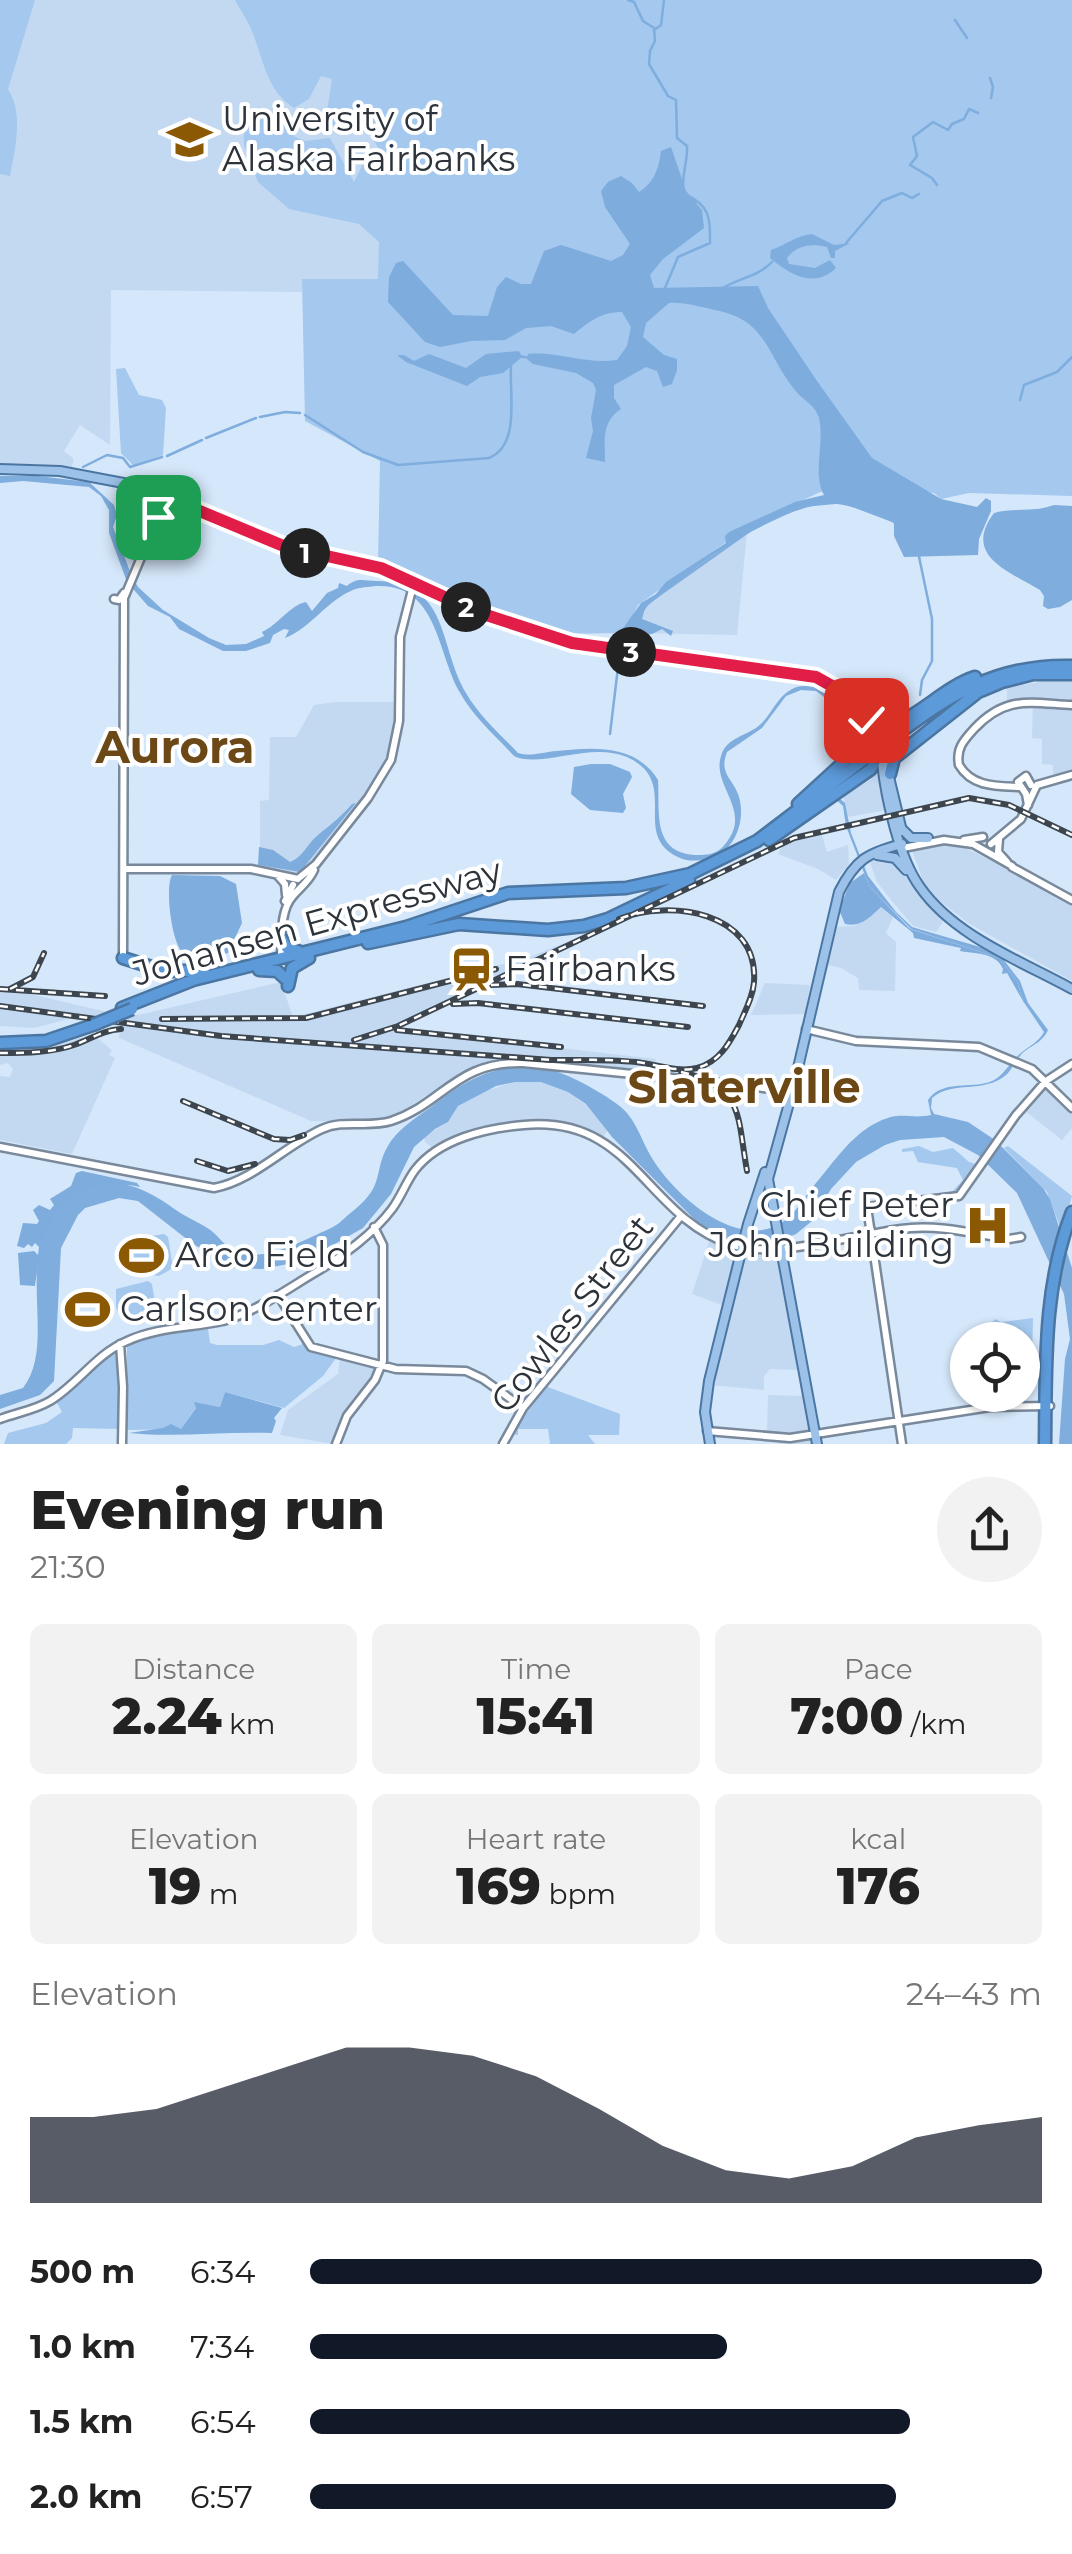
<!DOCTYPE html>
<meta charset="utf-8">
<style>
body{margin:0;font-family:Montserrat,sans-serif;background:#f2f2f2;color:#222;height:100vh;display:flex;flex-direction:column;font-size:38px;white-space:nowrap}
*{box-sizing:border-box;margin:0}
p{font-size:32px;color:#767676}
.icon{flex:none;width:55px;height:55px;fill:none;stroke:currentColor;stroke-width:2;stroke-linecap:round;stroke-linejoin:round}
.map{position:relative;height:1444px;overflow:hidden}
.drawer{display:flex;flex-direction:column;background:#fff;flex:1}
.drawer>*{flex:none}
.fabs{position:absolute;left:950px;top:1322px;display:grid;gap:20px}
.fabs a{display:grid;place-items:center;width:90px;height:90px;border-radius:50%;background:#fff;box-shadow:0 2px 8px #0004;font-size:50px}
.pin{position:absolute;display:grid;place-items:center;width:85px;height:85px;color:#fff;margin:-42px;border-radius:20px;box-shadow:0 5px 15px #0006}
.km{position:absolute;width:50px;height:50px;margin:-25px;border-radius:50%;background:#222;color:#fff;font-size:28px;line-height:50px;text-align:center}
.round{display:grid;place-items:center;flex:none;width:105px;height:105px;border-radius:52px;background:#f2f2f2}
.summary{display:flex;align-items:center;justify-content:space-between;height:170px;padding:0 30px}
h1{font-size:55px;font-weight:800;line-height:75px}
.figures{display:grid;grid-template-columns:repeat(3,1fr);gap:15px;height:170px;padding:10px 30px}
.figures div{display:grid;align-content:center;border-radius:15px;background:#f2f2f2;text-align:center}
.figures b{font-size:50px;font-weight:800}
.figures small{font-size:28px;font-weight:400}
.figures p{font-size:28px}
.chart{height:280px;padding:20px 30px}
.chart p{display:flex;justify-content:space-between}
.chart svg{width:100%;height:180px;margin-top:10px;fill:#111827;opacity:.7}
ul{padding:0 30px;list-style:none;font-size:32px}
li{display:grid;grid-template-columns:160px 120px 1fr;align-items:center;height:75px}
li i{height:25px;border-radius:12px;background:#111827}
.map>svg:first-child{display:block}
</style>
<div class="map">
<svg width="1072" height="1444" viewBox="0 0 1072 1444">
<rect width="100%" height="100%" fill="#d5e7fa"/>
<path fill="#c3d9f1" d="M0,0H379V279H303L302,292L111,290L110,445L80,425L64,451L74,459L71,470L0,468Z
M747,532L737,635L628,633L644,607Z
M1049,680H1072V772L1053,775V765L1042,764V739L1032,738L1033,701L1007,700V688Z
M335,702H400L398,730L382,779L306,873L294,875L260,867V801L269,800L270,737H296L314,705Z
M877,775L880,777L888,810L848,817L843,796L870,780L869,776Z
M822,835L827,852L848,845L849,864L836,880L818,869L778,854L784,843Z
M952,842L1022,875L1072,903V981L968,923L936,898L923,881L912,850Z
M879,858H891L901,867L919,895L944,920L936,932L913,926L887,895L877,882L870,862Z
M881,907L893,917L886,933L896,942L895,991L859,990L858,978L841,968L824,964L833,927L854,926Z
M565,943L567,947L396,1029L656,1059L653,1072L525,1060L492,1062L463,1072L391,1118L366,1122L311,1121L119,1038L120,1026L69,1019L34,1028L0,1026V987L107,1012L138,1015L281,982L293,1017L527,958Z
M765,983L810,985L805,1014L751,1015Z
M92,1034L112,1050L109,1055L115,1058L72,1154L0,1140V1076L10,1077L13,1069L8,1063L0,1065V1052L43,1050Z
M515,1082H541L568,1092L589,1107L607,1131L604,1136L586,1129L527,1120L460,1134L433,1148L425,1142L424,1137L448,1122L458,1106L482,1092Z
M1043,1085L1072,1110V1128L1062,1140L1021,1108Z
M710,1239L739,1251L761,1255L778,1253L799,1370L770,1369L764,1376V1390L711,1385L730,1308L692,1294Z
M340,1357L378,1368L341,1421L333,1444L280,1435L288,1410L338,1374Z
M768,1395L805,1396L814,1444H779L778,1435L767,1432Z"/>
<path fill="#a4c8ee" d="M0,0H35L8,89C24,114 15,148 10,176L0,174Z
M235,0H1072V496L969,493L941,499L934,493L898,490L820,492L750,525L638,605L624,633L548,634L455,599L407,574L378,563L380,461L305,421L302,279H378L379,242L359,224L289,209L258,182L244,145V113L255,112L279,120L295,137L305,141L330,138L354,182L363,164L373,161L379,149L369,133L337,130L326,118L332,79L321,76L309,99L294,108C266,91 263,57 251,29C247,19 240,10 235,0Z
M125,368L139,395L162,400L166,408L163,455L133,465L121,453L116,369Z
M919,1146L933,1152L953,1148L969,1162L979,1165L962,1189L949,1196L948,1192L951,1193L963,1180L957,1168L918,1162L913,1151L902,1152V1149Z
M1008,1146L1072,1196L1062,1232L1047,1192L1004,1148Z
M164,1234L168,1237L173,1268L159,1276L142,1273L130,1257L133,1239Z
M148,1281L152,1284L157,1315C143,1328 126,1325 116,1308V1289Z
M1033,1318L1032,1360H1023L1022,1340H979L995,1319L1001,1322Z
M208,1329L210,1343L217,1345H263L279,1340L294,1347L303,1344L336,1358L323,1376L284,1408L225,1392L220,1407L199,1403L181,1429L127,1430V1345L154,1335Z
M111,1352L118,1357L119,1429L73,1428L72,1438L66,1444H4L8,1433L46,1423L62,1412L56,1401Z
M545,1386L620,1414L619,1435H588L595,1444H550L548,1429H518V1435L512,1434Z"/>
<path fill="#7dacdd" d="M671,147L686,191L702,210L704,228L663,259L650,275L654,288L758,286L768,308L817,381L872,458L941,499L977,507L986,498L991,501V511L979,539L978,555L904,557L894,536V523L889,520C874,515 851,505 837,504C780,500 688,571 645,608L642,619L673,631L671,636L662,629L652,634H619L641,603L656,594L666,582L726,543L725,536L729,532L795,502L824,495C812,473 825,442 819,418C815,404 802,400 794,389C765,352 767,320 715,310C699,307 686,302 669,303L646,323L643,337L664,355L677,359V370L672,384L663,387L657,371L646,367L614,385V398L621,409C601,422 605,441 605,462L586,458L593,431L591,418L596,390L593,383L576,373L533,364L527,359L528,354C559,351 586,365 617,360L627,346L631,327L622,312C601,312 590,321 574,334L551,326L526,328L505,340L471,341L440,347L425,342L388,302L389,277L396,263L403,261L453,315L488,316L497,287L506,277L521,284H531L544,251L561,245L611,261L623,255L630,244L605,207L601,191L608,182L621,176L632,183L639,192C654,183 659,168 661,151Z
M356,803L300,872L258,865L259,847L273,850L290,862C303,857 307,844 318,835C330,825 340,818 352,804Z
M864,873L869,886L910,929L999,958L1017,981L1023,1001L1007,973L1002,974L1003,969C996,952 975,954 960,951L961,948L914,938L913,933L881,907C871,916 861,928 845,924L839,910L850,883Z
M82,1171L137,1183L140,1187C67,1173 43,1222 35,1286L20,1285L18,1253L34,1251L38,1255L39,1247L35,1243L32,1247L28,1244L24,1248L17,1246L23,1223L37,1224L39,1221L33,1210L39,1205L50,1210L54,1205L50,1199L71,1186L76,1173Z
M225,1392L282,1408L274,1418L276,1421L272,1433C224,1431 177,1438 129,1433L163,1428L171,1424L181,1429L196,1408L194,1402L220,1407Z"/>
<path fill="#7eadde" d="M812,234L834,245L850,243L835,251V258H831L827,247C812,243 796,245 787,258L789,264L815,268L830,260L836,268C813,290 788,273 770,258L771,250C786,245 795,236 812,234Z
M519,351L522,357L503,373L480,377L467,386L406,362L397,355H404L414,361L429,354L466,368L486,354Z
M0,476H38L89,482L114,505L117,515L113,527L131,574L138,587L163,610L209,638L226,645L246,644L264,636L262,632C278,625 290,605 306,602L312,611L327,593L338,588L339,583L347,586C357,577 364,581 376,581C450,582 438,645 466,693C479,716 500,734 518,753C532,757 543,752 557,751C594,747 636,744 658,780C660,812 651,855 699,855C714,855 722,851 730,837C748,808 712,784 721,756C726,739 742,737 756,728C771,718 775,698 792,689C800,685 807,686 815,687C860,709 835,755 833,793L845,803L851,833L868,876L896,912L912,927L980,947L1003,959L1020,981L1028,1003L1048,1030C1041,1045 1029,1045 1020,1056C1014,1062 1012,1070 1006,1075C983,1094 953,1080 932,1098L931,1108L934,1114L968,1122L995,1140L1043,1188L1050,1199L1072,1268V1444H1059L1065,1359L1070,1339L1064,1294L1017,1193L978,1155L944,1137L900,1140L885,1145L856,1162L831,1189L812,1221L796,1234L774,1243L740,1241L717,1234L697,1222L612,1137L586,1104L568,1092L541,1082H515L496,1086L458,1106L448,1122L435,1129L414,1147L391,1194L363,1228L310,1258L293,1263L262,1269L235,1268L193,1244L138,1201L119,1198L85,1208L78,1215L61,1248L54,1381L40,1395L0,1409V1395L23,1388C62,1337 2,1243 79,1193C113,1171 147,1189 176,1210C187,1218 204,1224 214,1233C222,1241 231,1252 244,1254C271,1259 304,1240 329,1229C339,1225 345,1217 353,1211C388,1183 371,1171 391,1141C401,1127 417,1117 431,1107C468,1076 514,1054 563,1074C579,1080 616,1100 627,1113C637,1125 642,1140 649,1153C668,1188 720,1236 762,1230C792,1225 798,1204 816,1183C833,1163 850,1137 874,1124C901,1109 908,1120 931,1115L928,1100C941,1081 966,1088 986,1083C1004,1079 1008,1063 1021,1053C1030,1045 1038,1043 1044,1032L1023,1001L1017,981L999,958L911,929L869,886L846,826L843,806L832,796L829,784L839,749L837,714L832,703L816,691L801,690L786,696L762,728L727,752C719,773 731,777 738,794C746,815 738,845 718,855C708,860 691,863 680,858C628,835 683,783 627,757C590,741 540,769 514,756C495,735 473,717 459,691C437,651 437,583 376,586C368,587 360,587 353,590C326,601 311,628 285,638L289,630L284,629L273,635L270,643L246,651H223L179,629L170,617L148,606L127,582L109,533V510L101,496L89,487L23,481L0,483Z
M1054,505L1072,506V600L1060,607L1048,609L1043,606L1044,596L1040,590C1009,571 962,556 994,513C1013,507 1033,513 1054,505Z
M591,764H610L630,772L632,777L623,794L626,808L623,813L590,810L571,794L574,767Z
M172,875L220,876L236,884L242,923L228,953C217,956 190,961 182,952C171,939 165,887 172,875Z"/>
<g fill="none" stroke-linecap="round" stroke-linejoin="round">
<path stroke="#7eadde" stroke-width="2.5" d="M628,0L634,2L643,21L654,28L655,41L650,51L649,64L668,96L676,100L677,138L687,146C688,162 680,180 684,194C710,205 710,217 710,243L678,257L662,295
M955,20L967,38
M654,30L661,25L664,0
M990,78L993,87L991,98
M937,185L932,178L910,165L917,156L913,137L933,122L948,130L952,124L964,119L969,109L978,113
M846,243L882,201L902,193L912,198L919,194
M714,297C728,278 755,280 772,262
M518,356L557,362L607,382L613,381L637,345L645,310L652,301L679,295L710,296L761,320L771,327L811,384
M1020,400L1024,385L1057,372L1072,357
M305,415L363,452L398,465L489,458C521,445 509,393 511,366
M260,417L285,412L300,413
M206,438L256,418
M167,456L202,440
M83,467L107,455L123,458L130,467L162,457
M628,632L648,603L751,530L801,506L843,502L893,521L917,547L932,619V661L922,680L920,695
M610,734L619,659"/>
<defs>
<path id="secondary" d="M114,599L119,600L124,593
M1019,787C996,786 972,787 959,765C956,749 963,741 974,729C1006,695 1029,703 1072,705
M1028,805L1026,794L1018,782L1026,776L1031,785
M999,839L998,852L1007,862
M964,840L983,837
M991,844L1021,819L1037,785L1072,775
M903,848L944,840L973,844L1012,866
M1012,867L1072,900
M124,869H251L298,879
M278,876L285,884L286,895
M299,878L316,864L368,798L391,760L399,721L400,637L414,582
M285,901L293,885
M281,955C282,937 280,910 293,896C301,886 308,883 314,870
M123,958L124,598L166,498
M806,1029L856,1041L979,1047L1032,1069L1072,1108
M0,1147L214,1188C253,1181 286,1145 322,1129C344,1119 368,1128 391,1121C443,1104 456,1061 523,1063L752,1086L792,1093
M278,1295L311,1347L396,1369L466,1371L483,1379L523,1408
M120,1344L123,1387L122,1444
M0,1419C16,1413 35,1410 50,1401C78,1384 96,1354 127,1341C157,1327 191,1328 223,1321C256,1312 287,1289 316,1272C342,1257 374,1233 392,1209C401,1197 406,1182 415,1170C439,1139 486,1128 524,1125C634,1115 644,1216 732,1245C779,1260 859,1232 911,1228C942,1225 978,1235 1009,1239L1021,1237
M707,1431L790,1438L990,1407L1050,1406
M336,1444L347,1416L375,1380L383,1361V1245L374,1227
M503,1444L523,1408L681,1216
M902,1444L867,1207L959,1196L1016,1115L1046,1081L1072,1064"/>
<path id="primary" d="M0,469L60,471L134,485L285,547L381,568L477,612L572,643L603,650L796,672C830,679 874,702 882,740C883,748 881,756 882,763C886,799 899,858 920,887C954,936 1021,961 1072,989
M883,752L902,831
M902,829L911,838H928
M877,855L895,858L906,870
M710,1444L705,1412L709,1381L748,1224L765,1172
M817,1444L768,1179L793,1089L839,892C855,860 867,853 902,844"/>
<path id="highway" d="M1032,674H1072
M877,729C912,725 941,688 975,677
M890,740C950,695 994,664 1072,666
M890,774L894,758L978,692L1002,682L1037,673
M798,804L869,739L870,727
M769,840L871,769L888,734L898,723
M281,938L287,948L298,951
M368,943L459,924L548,930L584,926L608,919L689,880
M123,958L164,971H204
M259,970L277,971L287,980
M288,986L292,968L309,958
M122,1008L193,980L406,927L508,893L626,888L690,874L757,841L874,752
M0,1043L46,1041L93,1025
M1045,1444C1046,1366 1043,1286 1072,1212"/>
</defs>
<use href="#secondary" stroke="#79899b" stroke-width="11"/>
<use href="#primary" stroke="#4b76a2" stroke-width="12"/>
<use href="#highway" stroke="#4b76a2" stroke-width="15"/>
<use href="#secondary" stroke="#fff" stroke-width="6"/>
<use href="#primary" stroke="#9dc2e9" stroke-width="8"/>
<use href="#highway" stroke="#5c9ada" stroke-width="10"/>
<defs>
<path id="rail" d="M491,985L517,984L703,1006
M0,989L105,996
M10,989L33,977L44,953
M453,1004L478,1003L688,1027
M0,1006L221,1036L551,1060C580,1060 607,1059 636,1062C656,1064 677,1073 697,1068C719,1062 729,1044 739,1025C745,1011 753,997 754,982C759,911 669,899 619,919
M162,1019L306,1018L496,969
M397,1030L561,1047
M354,1040L398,1026L794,838L969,798L1009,805L1072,835
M0,1053C24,1053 51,1053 74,1045C91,1039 103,1030 121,1029
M681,1072C744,1086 737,1115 747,1171
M183,1101L274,1139L290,1140L304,1135
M197,1161L228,1171L255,1164"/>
</defs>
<use href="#rail" stroke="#3d464e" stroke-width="6"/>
<use href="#rail" stroke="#fff" stroke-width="2.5" stroke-dasharray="8" stroke-linecap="butt"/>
<defs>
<path id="highway-bridge" d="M873,758L890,745
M93,1025L132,1009"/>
</defs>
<use href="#highway-bridge" stroke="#4b76a2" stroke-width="15" stroke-linecap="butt"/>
<use href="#highway-bridge" stroke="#5c9ada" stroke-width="10"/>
</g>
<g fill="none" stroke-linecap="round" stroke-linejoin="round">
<defs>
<path id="route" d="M158,517L166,497L286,547L381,568L477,612L572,643L816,677L848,695L866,720"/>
</defs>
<use href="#route" stroke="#fff" stroke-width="20"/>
<use href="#route" stroke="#e11d48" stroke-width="12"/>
</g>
<defs>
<symbol id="university-bare" viewBox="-9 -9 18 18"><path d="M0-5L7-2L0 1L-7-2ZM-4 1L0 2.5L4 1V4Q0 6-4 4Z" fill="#8b5803" stroke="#fff" stroke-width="2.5" paint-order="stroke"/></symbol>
<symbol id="station-bare" viewBox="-9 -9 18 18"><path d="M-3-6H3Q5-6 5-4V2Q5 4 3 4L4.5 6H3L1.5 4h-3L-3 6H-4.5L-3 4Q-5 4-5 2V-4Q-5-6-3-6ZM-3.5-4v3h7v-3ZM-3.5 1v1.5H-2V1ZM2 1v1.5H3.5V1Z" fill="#8b5803" stroke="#fff" stroke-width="2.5" paint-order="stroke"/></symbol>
<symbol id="hospital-bare" viewBox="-9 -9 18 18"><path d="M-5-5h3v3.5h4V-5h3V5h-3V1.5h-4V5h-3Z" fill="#8b5803" stroke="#fff" stroke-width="2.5" paint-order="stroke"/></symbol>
<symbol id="stadium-bare" viewBox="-9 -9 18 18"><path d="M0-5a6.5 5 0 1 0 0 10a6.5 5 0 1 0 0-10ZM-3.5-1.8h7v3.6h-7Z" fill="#8b5803" stroke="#fff" stroke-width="2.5" paint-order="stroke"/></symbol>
</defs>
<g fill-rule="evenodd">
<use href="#university-bare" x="158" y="108" width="63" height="63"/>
<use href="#station-bare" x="440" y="938" width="63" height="63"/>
<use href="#hospital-bare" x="956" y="1194" width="63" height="63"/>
<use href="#stadium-bare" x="110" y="1224" width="63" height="63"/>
<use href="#stadium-bare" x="56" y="1278" width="63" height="63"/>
</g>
<g text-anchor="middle" stroke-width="8" stroke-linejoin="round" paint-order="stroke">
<g font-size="35" fill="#2c333a" stroke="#fff" text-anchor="start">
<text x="222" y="131">University of<tspan x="222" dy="40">Alaska Fairbanks</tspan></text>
<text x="505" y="981">Fairbanks</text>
<text x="954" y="1217" text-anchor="end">Chief Peter<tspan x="954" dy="40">John Building</tspan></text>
<text x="175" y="1267">Arco Field</text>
<text x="120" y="1321">Carlson Center</text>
</g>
<g font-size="35" fill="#2c333a" stroke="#fff">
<text transform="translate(317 922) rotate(-16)" y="12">Johansen Expressway</text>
<text transform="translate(572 1314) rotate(-52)" y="12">Cowles Street</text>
</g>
<g font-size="45" font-weight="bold" fill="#6c4817" stroke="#fff">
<text x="175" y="763">Aurora</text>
<text x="744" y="1103">Slaterville</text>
</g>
</g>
</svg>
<div class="fabs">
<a><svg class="icon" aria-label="locate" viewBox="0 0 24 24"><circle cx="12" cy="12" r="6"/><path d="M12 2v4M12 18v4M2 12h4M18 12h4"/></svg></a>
</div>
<div class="pin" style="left:158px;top:517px;background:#1e9e55"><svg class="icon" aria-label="arrive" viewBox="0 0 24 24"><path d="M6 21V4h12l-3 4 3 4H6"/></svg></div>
<div class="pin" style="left:866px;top:720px;background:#d93025"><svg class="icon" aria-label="check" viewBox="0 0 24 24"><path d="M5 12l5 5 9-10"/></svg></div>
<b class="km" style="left:305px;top:553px">1</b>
<b class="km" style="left:466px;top:607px">2</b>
<b class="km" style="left:631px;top:652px">3</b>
</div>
<section class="drawer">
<div class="summary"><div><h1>Evening run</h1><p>21:30</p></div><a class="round"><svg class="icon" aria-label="share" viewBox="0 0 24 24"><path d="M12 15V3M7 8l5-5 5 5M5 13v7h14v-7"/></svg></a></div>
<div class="figures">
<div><p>Distance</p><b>2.24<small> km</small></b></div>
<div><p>Time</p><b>15:41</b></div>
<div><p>Pace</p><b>7:00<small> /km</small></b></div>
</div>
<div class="figures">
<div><p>Elevation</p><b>19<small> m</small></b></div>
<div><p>Heart rate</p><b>169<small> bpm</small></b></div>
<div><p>kcal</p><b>176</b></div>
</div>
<div class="chart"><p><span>Elevation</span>24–43 m</p>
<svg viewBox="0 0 160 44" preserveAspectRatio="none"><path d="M0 44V23L10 23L20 21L30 16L40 11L50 6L60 6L70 8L80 13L90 21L100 30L110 36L120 38L130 35L140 28L150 25L160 23V44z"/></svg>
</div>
<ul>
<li><b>500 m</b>6:34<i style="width:100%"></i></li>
<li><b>1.0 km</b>7:34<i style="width:57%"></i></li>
<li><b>1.5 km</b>6:54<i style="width:82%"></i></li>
<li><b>2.0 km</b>6:57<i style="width:80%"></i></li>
</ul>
</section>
